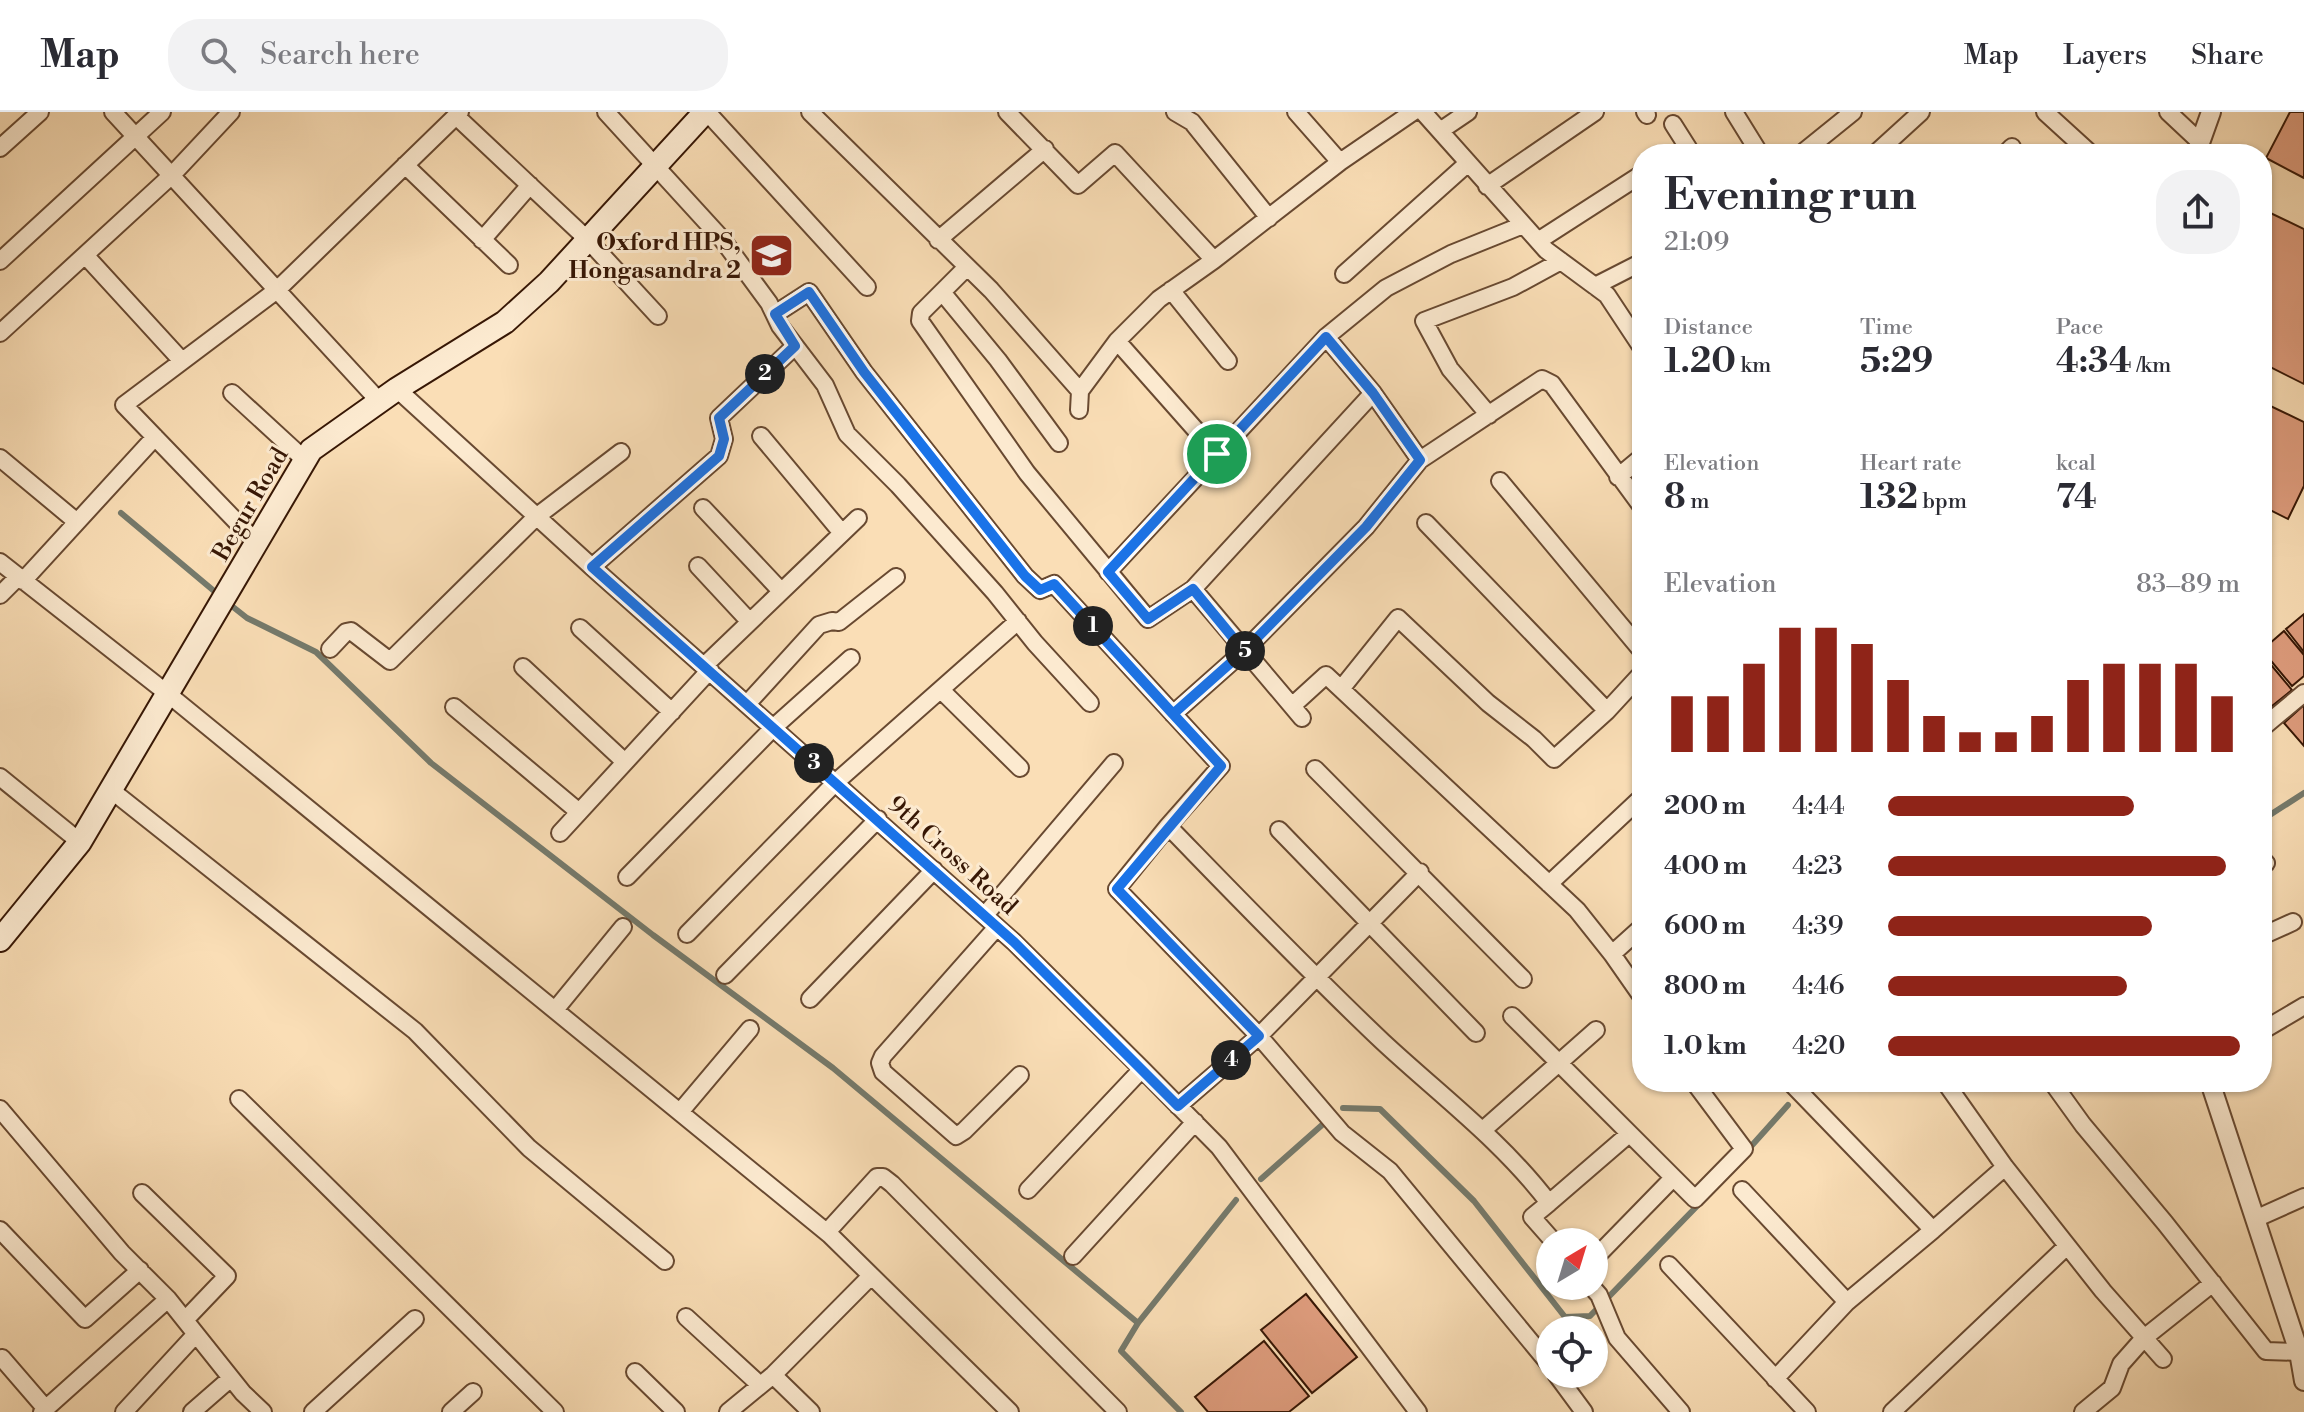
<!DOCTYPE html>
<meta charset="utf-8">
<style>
body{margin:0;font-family:"Libre Bodoni",serif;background:#f2f2f3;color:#2b2b33;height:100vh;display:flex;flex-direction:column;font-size:30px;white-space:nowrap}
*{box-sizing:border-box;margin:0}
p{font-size:26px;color:#7c7c81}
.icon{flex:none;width:44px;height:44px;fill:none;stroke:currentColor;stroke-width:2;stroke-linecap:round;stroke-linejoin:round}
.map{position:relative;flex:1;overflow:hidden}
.panel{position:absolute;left:1632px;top:32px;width:640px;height:948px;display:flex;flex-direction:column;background:#fff;border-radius:32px;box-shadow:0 2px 6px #0004}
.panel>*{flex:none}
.needle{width:52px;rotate:38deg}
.buttons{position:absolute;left:1536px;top:1116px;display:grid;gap:16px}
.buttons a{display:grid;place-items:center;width:72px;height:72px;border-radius:50%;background:#fff;box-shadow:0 2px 6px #0004;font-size:40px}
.pin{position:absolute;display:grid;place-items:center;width:68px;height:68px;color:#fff;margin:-34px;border:4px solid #fff;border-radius:50%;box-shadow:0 2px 8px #0007}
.km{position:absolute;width:40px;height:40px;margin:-20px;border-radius:50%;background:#222;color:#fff;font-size:22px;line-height:40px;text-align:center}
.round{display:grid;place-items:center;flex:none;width:84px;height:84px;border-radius:32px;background:#f2f2f3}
.headline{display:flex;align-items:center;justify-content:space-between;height:136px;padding:0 32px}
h1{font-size:44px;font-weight:700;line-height:60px}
.figures{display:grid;grid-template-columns:repeat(3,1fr);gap:12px;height:136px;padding:8px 32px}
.figures div{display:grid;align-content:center}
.figures b{font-size:34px;font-weight:700}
.figures small{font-size:22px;font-weight:400}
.figures p{font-size:22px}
.chart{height:224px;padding:16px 32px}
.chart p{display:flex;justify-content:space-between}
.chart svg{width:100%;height:144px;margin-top:8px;stroke:#8f2418;stroke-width:6}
ul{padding:0 32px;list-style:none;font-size:26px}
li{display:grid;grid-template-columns:128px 96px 1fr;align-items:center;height:60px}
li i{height:20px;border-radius:10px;background:#8f2418}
header{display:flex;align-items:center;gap:48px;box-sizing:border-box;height:112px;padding:0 40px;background:#fff;border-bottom:2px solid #e1e1e2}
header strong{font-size:38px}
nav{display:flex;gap:44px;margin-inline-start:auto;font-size:28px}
.search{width:560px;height:72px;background:#f2f2f3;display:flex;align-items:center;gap:20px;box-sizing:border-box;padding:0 28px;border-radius:32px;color:#7c7c81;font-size:30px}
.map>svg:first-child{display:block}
</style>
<header>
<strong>Map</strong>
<div class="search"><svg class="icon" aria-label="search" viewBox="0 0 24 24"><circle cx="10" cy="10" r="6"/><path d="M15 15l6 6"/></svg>Search here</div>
<nav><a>Map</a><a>Layers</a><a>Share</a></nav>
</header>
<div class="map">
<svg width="2304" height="1300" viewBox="0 0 2304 1300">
<rect width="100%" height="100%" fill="#fadeb6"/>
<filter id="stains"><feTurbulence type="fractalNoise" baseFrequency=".0025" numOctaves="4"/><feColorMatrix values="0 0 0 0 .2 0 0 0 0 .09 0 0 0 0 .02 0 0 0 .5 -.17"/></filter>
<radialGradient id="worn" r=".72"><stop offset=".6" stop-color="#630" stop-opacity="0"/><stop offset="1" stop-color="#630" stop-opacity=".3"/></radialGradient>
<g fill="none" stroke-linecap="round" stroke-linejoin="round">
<path stroke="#757a6c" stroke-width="6" d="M121,401L220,484
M228,491L247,506L316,540L431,651L653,823L833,956L1138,1211
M2262,708L2304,681
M1808,974L1812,970
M1343,996L1380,997L1474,1089L1565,1205L1590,1204L1701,1090
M1746,1040L1788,993
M1261,1067L1322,1013
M1181,1300L1121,1239L1138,1211L1236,1088"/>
</g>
<path fill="#de9c7d" stroke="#371705" stroke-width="2" d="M2290,0H2304V66L2266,46Z
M2262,97L2304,117V272L2262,251Z
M2262,290L2304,310V374L2288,407L2262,394Z
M2304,502V540L2286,517Z
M2284,519L2304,543V564L2292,574L2262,538Z
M2262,542L2292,578L2267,598L2262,591Z
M2304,593V634L2284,611Z
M1306,1182L1357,1245L1312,1281L1261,1218Z
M1264,1229L1309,1284L1289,1300H1208L1195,1285Z"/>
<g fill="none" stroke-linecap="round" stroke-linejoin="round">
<defs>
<path id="minor" d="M113,0L379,289
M606,0L722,127L769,191L780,214L825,273L847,322L898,373L995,481L1035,531L1090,591
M707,0L867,175
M810,0L991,178L1080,279
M1007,0L1078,73L1115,41L1214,148
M1175,0L1192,10L1269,106
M1296,0L1340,50
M1423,0L1546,138L1607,183L1642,236
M1645,0L1647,3
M1734,0L1760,42
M2045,0L2091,42
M2168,0L2200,30
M456,4L588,128L658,204
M1673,12L1692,42
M1440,19L1468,0
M0,36L40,0
M1801,42L1853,0
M1875,42L1921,0
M2005,42L2012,35
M405,53L509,153
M1487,74L1595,0
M482,128L530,73
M938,128L1045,37
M1538,129L1642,62
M85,143L182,249
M0,149L162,0
M967,155L921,201L920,209L1027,361L1148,507L1193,477L1373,281
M1344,162L1468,51
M1595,174L1642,150
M1171,178L1228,249
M942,180L998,248L1059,331
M775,202L809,180L864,260L1025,464L1040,478L1054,472L1221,654L1168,714L1117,777L1259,924L1342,1021L1390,1059L1550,1253
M0,221L172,63L231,0
M1326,225L1373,281L1420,348
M1117,229L1217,342
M397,277L592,455L1014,830L1142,957L1219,1035L1418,1300
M232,281L305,348
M1079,298L1080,279L1117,229L1159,187L1214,148L1340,50L1413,0
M1489,303L1450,257L1424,209L1513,175L1561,149
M761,324L842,421
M0,346L77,410
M1618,365L1642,345
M1500,369L1642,539
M703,396L781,479
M1426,411L1607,599L1642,561
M257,431L124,293L277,178L460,0
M0,450L168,582L830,1123L1010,1300
M698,454L750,510
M592,455L719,344L724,327L719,306L795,234
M1108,460L1326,225L1386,176L1451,142L1523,113
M23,469L155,325
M1193,477L1302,606
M0,483L18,465
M580,516L672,600
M330,537L346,520L351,519L390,549L536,405L621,340
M705,553L858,406
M523,555L625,650
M1341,577L1398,506L1488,591L1534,627L1554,647L1607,599
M941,578L1020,656
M747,592L819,513L832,509L839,510L896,465
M1292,594L1326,563L1577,798L1612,842L1642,885
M454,595L579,700
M1173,602L1244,539L1366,415L1420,348L1542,267L1552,272L1642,395
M2262,616L2304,581
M1315,657L1523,867
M0,665L80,730
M111,678L415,919L529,1036L665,1149
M1168,714C1239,787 1309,860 1383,930C1440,983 1502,1029 1549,1091L1532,1105L1554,1130
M1279,718L1476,921
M560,721L710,558
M2262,753L2266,751
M627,765L774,615L851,546
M1549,772L1642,685
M985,803L1114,651
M997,815L883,944L880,951L883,960L956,1024L964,1019L1020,963
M687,822L836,670L1018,509
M2262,824L2293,810
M1612,842L1642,815
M725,863L878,707
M810,887L934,758
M555,898L623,815
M1512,904L1695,1087L1744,1037L1694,970
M2262,919L2304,894
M1945,970L2005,1055L2103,1179L2163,1247
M2052,970L2083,1013L2165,1111L2266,1239L2299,1240L2304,1235
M239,987L555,1300
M1178,994L1259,924L1420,760
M0,997L122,1141L168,1187L243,1281L263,1300
M680,1000L750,917
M1483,1018L1596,918
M1028,1078L1142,957
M1742,1078L1847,1190
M142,1081L227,1164L185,1208
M1549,1091L1629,1022
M2255,1107L2304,1085
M0,1118L85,1207L140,1158
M1933,1118L2005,1055
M827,1120L877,1065H883L892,1072L1118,1300
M1073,1144L1195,1010
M1594,1147L1673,1066
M1669,1153L1807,1300
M1591,1174L1599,1183L1617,1226L1681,1300
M686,1205L760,1273
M2,1246L46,1297
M635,1260L676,1300
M1556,1262L1584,1300
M773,1263L811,1300
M1775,1267L1847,1190L1933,1118L1790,970
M42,1300L168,1187
M124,1300L196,1222
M192,1300L231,1266
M313,1300L415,1207
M451,1300L473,1280
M728,1300L773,1263L871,1164
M1892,1300L2067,1134
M2083,1300L2112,1276L2121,1252L2144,1226L2213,1171"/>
<path id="tertiary" d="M2196,42L2211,0
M2210,970L2299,1240L2304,1269"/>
<path id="secondary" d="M0,828L80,730L311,338L397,277L505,210L549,170L705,0"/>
</defs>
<use href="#minor" stroke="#684931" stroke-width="20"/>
<use href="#tertiary" stroke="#684931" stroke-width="22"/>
<use href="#secondary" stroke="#371705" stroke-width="26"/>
<use href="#minor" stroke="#fcead0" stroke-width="16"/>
<use href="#tertiary" stroke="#fcead0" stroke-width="18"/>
<use href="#secondary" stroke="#fcead0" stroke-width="22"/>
</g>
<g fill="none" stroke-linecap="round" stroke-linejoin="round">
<defs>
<path id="route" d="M1217,342L1108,460L1148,507L1193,477L1244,539L1173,602L1054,472L1040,478L1025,464L864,260L809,180L775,202L795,234L719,306L724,327L719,344L592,455L1014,830L1178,994L1259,924L1117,777L1221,654L1173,602L1244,539L1366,415L1420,348L1373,281L1326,225L1217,342"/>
</defs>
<use href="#route" stroke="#fff" stroke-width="16"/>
<use href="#route" stroke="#1a73e8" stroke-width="10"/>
</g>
<defs>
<symbol id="school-square" viewBox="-11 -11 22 22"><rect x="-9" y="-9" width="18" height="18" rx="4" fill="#8f2418" stroke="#fcead0"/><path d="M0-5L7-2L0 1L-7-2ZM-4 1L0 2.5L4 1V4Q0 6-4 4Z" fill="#fff"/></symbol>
</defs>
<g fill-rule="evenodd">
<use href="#school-square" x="746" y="118" width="51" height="51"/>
</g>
<g text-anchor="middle" stroke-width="6" stroke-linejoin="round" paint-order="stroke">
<g font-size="24" font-weight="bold" fill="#371705" stroke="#fcead0" text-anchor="end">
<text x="741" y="138">Oxford HPS,<tspan x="741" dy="28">Hongasandra 2</tspan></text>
</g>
<g font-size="24" fill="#371705" stroke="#fcead0">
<text transform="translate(250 392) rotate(-60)" y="8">Begur Road</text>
<text transform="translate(953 743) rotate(42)" y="8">9th Cross Road</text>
</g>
</g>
<rect width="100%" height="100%" filter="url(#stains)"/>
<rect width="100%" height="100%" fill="url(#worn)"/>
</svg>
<div class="buttons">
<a><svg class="needle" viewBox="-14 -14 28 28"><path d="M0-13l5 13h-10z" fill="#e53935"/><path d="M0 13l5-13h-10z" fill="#7c7c81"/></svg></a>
<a><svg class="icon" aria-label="locate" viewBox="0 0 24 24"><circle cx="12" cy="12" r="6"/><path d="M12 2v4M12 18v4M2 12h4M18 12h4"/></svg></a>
</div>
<div class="pin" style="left:1217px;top:342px;background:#1e9e55"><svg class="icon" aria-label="arrive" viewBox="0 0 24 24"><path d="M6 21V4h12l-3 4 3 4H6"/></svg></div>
<b class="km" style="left:1093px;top:514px">1</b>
<b class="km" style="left:765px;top:262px">2</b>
<b class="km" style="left:814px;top:651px">3</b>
<b class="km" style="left:1231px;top:948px">4</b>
<b class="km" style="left:1245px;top:539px">5</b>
<section class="panel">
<div class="headline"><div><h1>Evening run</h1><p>21:09</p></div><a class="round"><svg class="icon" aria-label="share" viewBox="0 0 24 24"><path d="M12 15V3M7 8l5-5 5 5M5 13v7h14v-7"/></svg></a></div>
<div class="figures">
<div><p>Distance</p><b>1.20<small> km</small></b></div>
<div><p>Time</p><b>5:29</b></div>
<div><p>Pace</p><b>4:34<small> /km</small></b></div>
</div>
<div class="figures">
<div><p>Elevation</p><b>8<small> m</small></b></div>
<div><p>Heart rate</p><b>132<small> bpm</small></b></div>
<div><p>kcal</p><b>74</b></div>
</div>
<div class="chart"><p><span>Elevation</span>83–89 m</p>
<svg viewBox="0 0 160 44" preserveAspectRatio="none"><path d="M5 44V27M15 44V27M25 44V17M35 44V6M45 44V6M55 44V11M65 44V22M75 44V33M85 44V38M95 44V38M105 44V33M115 44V22M125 44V17M135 44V17M145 44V17M155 44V27"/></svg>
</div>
<ul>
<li><b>200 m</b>4:44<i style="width:70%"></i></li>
<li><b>400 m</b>4:23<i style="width:96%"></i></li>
<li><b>600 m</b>4:39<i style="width:75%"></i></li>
<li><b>800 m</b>4:46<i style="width:68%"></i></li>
<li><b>1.0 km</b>4:20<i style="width:100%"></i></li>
</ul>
</section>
</div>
